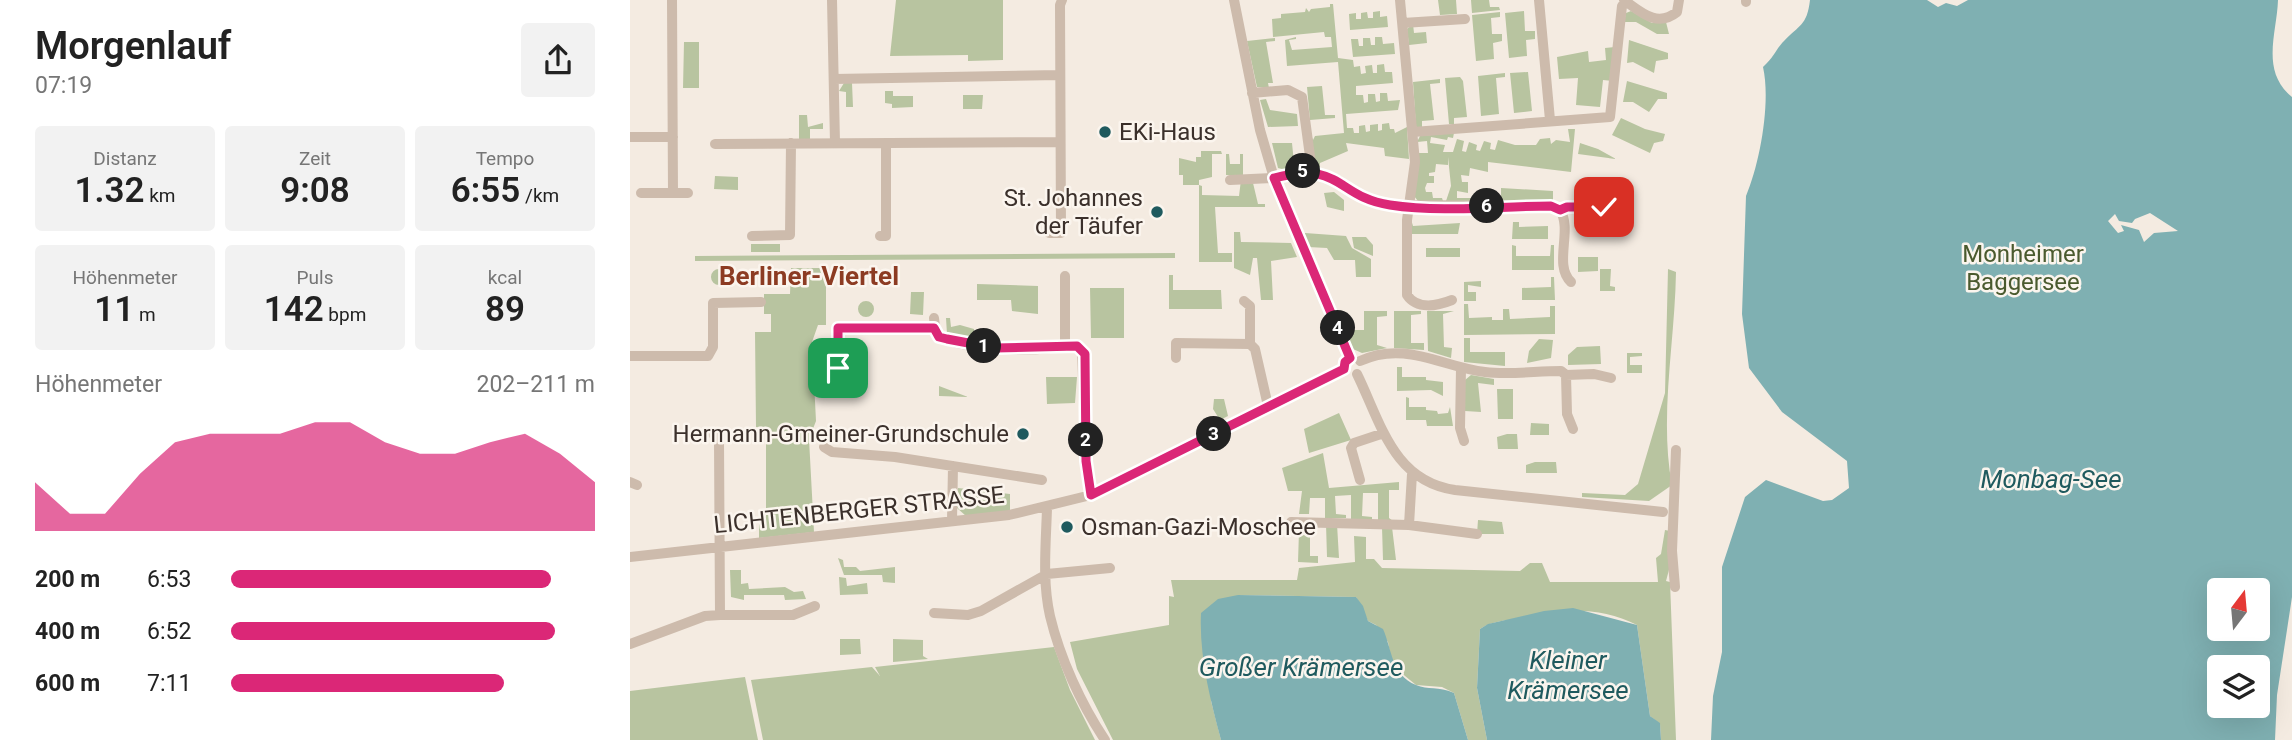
<!DOCTYPE html>
<html lang="de">
<meta charset="utf-8">
<style>
body{margin:0;font-family:Roboto,sans-serif;background:#f2f2f2;color:#222;height:100vh;display:flex;flex-direction:column;font-size:26px;white-space:nowrap}
*{box-sizing:border-box;margin:0}
p{font-size:23px;color:#767676}
.icon{flex:none;width:38px;height:38px;fill:none;stroke:currentColor;stroke-width:2;stroke-linecap:round;stroke-linejoin:round}
.map{position:relative;flex:1;overflow:hidden}
.details{display:flex;flex-direction:column;background:#fff;width:630px}
.details>*{flex:none}
.needle{width:46px;rotate:16deg}
.controls{position:absolute;left:1577px;top:578px;display:grid;gap:14px}
.controls a{display:grid;place-items:center;width:63px;height:63px;border-radius:7px;background:#fff;box-shadow:0 7px 28px #0002;font-size:35px}
.pin{position:absolute;display:grid;place-items:center;width:60px;height:60px;color:#fff;margin:-30px;border-radius:14px;box-shadow:0 4px 10px #0006}
.km{position:absolute;width:35px;height:35px;margin:-18px;border-radius:50%;background:#222;color:#fff;font-size:19px;line-height:35px;text-align:center}
.round{display:grid;place-items:center;flex:none;width:74px;height:74px;border-radius:7px;background:#f2f2f2}
.headline{display:flex;align-items:center;justify-content:space-between;height:119px;padding:0 35px}
h1{font-size:38px;font-weight:600;line-height:52px}
.stats{display:grid;grid-template-columns:repeat(3,1fr);gap:10px;height:119px;padding:7px 35px}
.stats div{display:grid;align-content:center;border-radius:7px;background:#f2f2f2;text-align:center}
.stats b{font-size:35px;font-weight:600}
.stats small{font-size:19px;font-weight:400}
.stats p{font-size:19px}
.chart{height:196px;padding:14px 35px}
.chart p{display:flex;justify-content:space-between}
.chart svg{width:100%;height:126px;margin-top:7px;fill:#db2777;opacity:.7}
ul{padding:0 35px;list-style:none;font-size:23px}
li{display:grid;grid-template-columns:112px 84px 1fr;align-items:center;height:52px}
li i{height:18px;border-radius:9px;background:#db2777}
main{display:flex;flex:1;min-height:0}
.map>svg:first-child{display:block}
</style>
<main>
<section class="details">
<div class="headline"><div><h1>Morgenlauf</h1><p>07:19</p></div><a class="round"><svg class="icon" aria-label="share" viewBox="0 0 24 24"><path d="M12 15V3M7 8l5-5 5 5M5 13v7h14v-7"/></svg></a></div>
<div class="stats">
<div><p>Distanz</p><b>1.32<small> km</small></b></div>
<div><p>Zeit</p><b>9:08</b></div>
<div><p>Tempo</p><b>6:55<small> /km</small></b></div>
</div>
<div class="stats">
<div><p>Höhenmeter</p><b>11<small> m</small></b></div>
<div><p>Puls</p><b>142<small> bpm</small></b></div>
<div><p>kcal</p><b>89</b></div>
</div>
<div class="chart"><p><span>Höhenmeter</span>202–211 m</p>
<svg viewBox="0 0 160 44" preserveAspectRatio="none"><path d="M0 44V27L10 38L20 38L30 24L40 13L50 10L60 10L70 10L80 6L90 6L100 13L110 17L120 17L130 13L140 10L150 17L160 27V44z"/></svg>
</div>
<ul>
<li><b>200 m</b>6:53<i style="width:88%"></i></li>
<li><b>400 m</b>6:52<i style="width:89%"></i></li>
<li><b>600 m</b>7:11<i style="width:75%"></i></li>
</ul>
</section>
<div class="map">
<svg width="1662" height="740" viewBox="0 0 1662 740">
<rect width="100%" height="100%" fill="#f4ebe1"/>
<path fill="#b8c4a0" d="M266,0H373V60L338,61V55L260,56Z
M808,0H826L827,14L810,15Z
M841,0H859L860,7H869L870,10L842,13Z
M700,4H703L708,58L723,60L724,67L730,66L731,74L736,73L735,66L742,65L743,73H747V65L754,64L755,72H762L763,83L726,86V95H733L734,103L738,102V94H745L746,102L750,101V93H757L758,101L770,100L768,110L716,114L717,128H723L724,133H729V126L735,125L736,132L740,131V125L748,124V131L752,130V124L759,123L760,129H764L765,133L777,127L779,159L755,156L754,148L716,143L718,151L690,163V168L685,167L681,135L683,140L685,136L714,133L708,62L657,66L655,40L666,37V39L659,40L662,50L702,47L701,37H695L694,32L643,37L642,19L651,18V14L675,12L676,8L679,12L681,9L700,7Z
M750,11V17L757,16L758,27L720,30L719,14L726,13V19H731V13L737,12L738,18H743V12Z
M894,11L895,31H905V39L896,40L897,56L879,58L875,13Z
M1001,11L1022,23L1036,22L1039,34H1027L1006,22H994L996,13Z
M870,12V17L861,18L862,34H872V41L863,43L864,59L846,61L842,15Z
M783,24L784,33L796,32L797,43L779,45L777,29Z
M745,37H752L753,44L764,43L765,54L723,57L721,39H728L729,46H733V38H740L741,45H745Z
M645,38V41L636,42L643,83H638L639,88L627,87L617,41Z
M999,40L1038,53V59L1026,61L1024,73L1003,62L997,63Z
M54,42H69V88H53Z
M985,47L983,81L973,80L970,107L946,105L948,78L929,79L927,57L958,51L959,62L976,60L975,48Z
M898,72L902,111L884,113L880,73Z
M875,73V77L866,78L869,114L851,116L848,76Z
M830,77L833,81L837,117L824,118V124H819L815,78Z
M810,79V83L800,84L804,120L792,121V129L786,127L783,82Z
M997,81L1037,93V99H1028L1019,112L1003,102H993Z
M214,83H222L223,107H216V92L209,91Z
M692,86L695,115H705V118L680,120L677,87Z
M255,91H263V96H283V107L262,108V104L255,103Z
M333,95H353L352,109H333Z
M636,99L640,110L667,114L668,126L638,127L630,100Z
M169,115H177L178,127L193,123V129H180V139H169Z
M991,118L1015,129L1035,134L1033,141L1024,143L1020,153L982,135Z
M938,129H945L941,172L858,162V172L840,168L839,176L831,175L832,182H838V193L827,191V198H844L845,201H816L821,186L818,157V165L806,164L805,172L799,173V176H804V183H797L795,188L796,192H802L803,198H812L813,201H788L784,196L788,153H798L797,141L787,142L790,136L824,133L823,138L818,137L817,140L801,137L800,143L815,145L813,152H823L827,139L834,141L832,151L836,152L839,142L847,145L846,150L850,151L854,141L861,143L860,149L865,150L868,140L885,145H906L910,139L920,138L921,144L926,140L940,142Z
M642,143H662L664,163H669V167L656,170L648,168Z
M950,143L968,149L986,159L948,154Z
M571,151H591L592,154H582V177L569,180V185H553V175H549V158L566,162V157H571Z
M596,154H599L600,164H610V154H613V175H596Z
M85,176L108,177V190L84,189Z
M611,180L623,183L628,204H635V207H585L588,253H602V262H569V185L572,186V195L609,196Z
M871,188L923,191V201H871Z
M704,192L714,200V211L697,207L694,193Z
M780,216L783,226L830,223L828,234H779Z
M883,222H889V227L918,226V239H882Z
M604,232H610L611,242L661,243L667,257L641,261L643,300H631L627,258H623L620,275L604,268Z
M675,233L716,236L722,248L741,259V277H726L725,260H704L697,248L678,247L673,234Z
M722,237H736L743,245V256L724,248Z
M150,244V252H121V244Z
M921,245H924V270H882V245L886,246V256H920Z
M796,248H830V257H796Z
M545,253V258L65,261V256Z
M948,257H968V271L948,272Z
M161,268H196V325H188L182,342L186,421L179,439L184,532L129,538V525L136,516V428L126,427L125,332H141V314H134V294H160Z
M970,269H981L980,286L985,287V291H970Z
M1038,269L1046,272C1045,342 1029,417 1042,485L1019,501L952,497V493L995,495L1008,484L1035,393Z
M81 277a8 8 0 1 1 16 0a8 8 0 1 1-16 0Z
M539,275H543V290H591L592,309H539Z
M921,277H924L925,300H892V288L921,287Z
M851,281V287L838,285V292H846V301H834V282Z
M347,284L408,286V314L382,311L381,300H347Z
M460,288H494V338H461Z
M281,292H294L293,315L280,314Z
M228 309a8 8 0 1 1 16 0a8 8 0 1 1-16 0Z
M834,304H838L839,318L862,317V320H873V309H879L880,319L920,317V306H925V334L834,335Z
M734,311H757V316L747,317V345L757,348L732,353L723,349L715,330H734Z
M764,311H791V314L781,315V343H794V350L764,348Z
M797,311H824L813,314L814,347L822,348L821,358L798,351Z
M316,318H320L321,327L330,325L344,329V340L317,334Z
M834,338H840V352H875V366L834,362Z
M909,339L923,340L921,358L897,363L899,351Z
M970,346L971,364L938,365V355L947,347Z
M997,353H1012V356L1000,357V365H1012V373H997Z
M767,367H772V377H796V380L813,382V396L801,390L767,391Z
M841,375L864,379V385L848,383L851,412L835,411V380Z
M416,377H447L445,403L417,404Z
M309,386L338,397L309,396Z
M867,389H883V419H868Z
M776,397L779,398V407H796V410L807,411L808,414L818,413L820,407L823,426H797L796,420H776Z
M584,399H594L598,416L590,420L583,409Z
M709,413L721,440L679,453L674,429Z
M901,423L919,424V435H900Z
M877,434H887L888,449H868L867,437Z
M693,453L699,488L769,482V490H759V518L763,521L748,520V493H733L732,516L742,517V520L721,519V495L705,496L706,514L716,515V518H695V498H680L679,514H669L672,491H658L652,468Z
M905,462H926L927,473H896V465Z
M328,488L380,494V511L336,516L327,508Z
M848,520L872,522L874,534H847Z
M696,524H707L709,558L697,557Z
M680,525V556H688V563L668,562L669,531L673,526Z
M752,527H762L766,560H753Z
M1035,530L1040,531V566L1036,581L1040,582L1046,740H1031L1030,724L1020,716L1007,625C972,607 933,608 897,617C881,621 865,619 850,629L847,688L857,740H838L824,693L812,687L786,685L769,671L761,659L758,642L746,625L738,621L726,597L608,595L581,701L591,740H483L447,669L440,642L539,625V596L544,597L541,580H667L669,568L725,562L724,536L736,537V559H744L752,568L890,571L900,563H912L920,582H1028L1026,558L1031,554Z
M208,558L213,560L214,567H226L230,571L265,567V583L253,582L252,575H214Z
M100,570H111V584L118,583L119,589L155,587L164,592L173,591L176,599L155,600L154,595H114V600L101,597Z
M209,577L216,578L217,586L237,583L238,594L210,595Z
M210,639H230L231,654L210,655Z
M263,639L293,640V656L298,659L263,662Z
M424,647L440,690L465,740H133L121,680L242,667L250,676L245,667Z
M115,677L128,740H0V691Z"/>
<path fill="#7fb0b2" fill-rule="evenodd" d="M1180,0H1297L1308,7L1316,3L1327,6L1338,0H1648C1647,33 1630,71 1662,97V597L1647,695L1645,740H1081L1083,696L1092,652V567L1115,497L1136,480L1193,501L1202,500L1219,488L1217,461L1152,412L1119,368L1112,314L1116,196C1130,163 1141,102 1133,67C1145,56 1146,49 1154,41C1169,25 1177,26 1180,0ZM1520,213L1548,231L1524,233L1514,242L1509,230L1491,225L1494,231L1488,233L1478,221L1485,214L1489,221L1502,223L1505,219ZM1589,590H1628V628H1589ZM1589,667H1628V705H1589Z
M608,595L726,597L733,606L738,621L753,629C762,649 761,675 786,685C798,690 808,686 824,693L838,740H591C580,699 569,656 571,613L588,599Z
M943,608L1007,625L1020,716L1030,723L1031,740H857L847,688L850,629L858,624L914,611Z"/>
<g fill="none" stroke-linecap="round" stroke-linejoin="round">
<path stroke="#cdbbac" stroke-width="10" d="M42,0L43,193H58
M202,0L205,143
M604,0L630,130L644,178L720,358
M770,0L785,162L777,220V295C787,310 807,306 822,300
M909,0L920,120
M994,0C1011,12 1027,28 1047,12L1049,0
M1116,2V0
M773,23L835,19
M204,79L429,75
M622,93L658,90L672,97L682,171
M783,132L980,117L992,6L996,1
M0,137H43
M85,144L430,142
M600,180L644,178L682,171L706,179L733,197L760,205L921,206L930,210C948,202 967,210 986,201
M11,193H43
M930,210C943,230 923,265 941,282
M419,233H431L430,5L432,0
M122,236L160,235L161,143
M250,236H256V143
M435,276V344
M614,301L620,306V344
M304,318L306,334C327,350 394,351 420,348C433,347 440,342 452,349L456,461L461,495
M0,356H78L83,347V303L131,302
M546,358V343L620,344L625,349L638,406
M730,361C775,340 812,367 855,372C880,375 906,371 931,371L936,375L964,374L981,378
M208,368V328H304
M831,368L830,428L834,441
M727,374C751,423 763,481 825,490L1033,512
M936,375L937,414L943,429
M194,447L202,452L265,457L412,480
M730,480L721,448L724,443L754,433
M0,482L7,485
M417,508C416,543 412,581 420,616C430,658 451,704 475,740
M322,521L323,466
M661,522L779,525L847,534
M779,525L782,474
M0,557L379,515L461,495L714,369
M1045,587L1042,551L1046,450
M304,613L338,615L351,611L417,574L480,568
M90,615H163L185,606
M0,644L75,616L90,615L89,440L83,434"/>
</g>
<g fill="none" stroke-linecap="round" stroke-linejoin="round">
<defs>
<path id="route" d="M208,368V328H304L309,337L317,339L365,348L447,346L455,354L456,461L461,495L714,369L715,362L720,358L644,178C712,160 706,197 760,205C812,213 869,206 921,206L930,210L937,207H974"/>
</defs>
<use href="#route" stroke="#fff" stroke-width="14"/>
<use href="#route" stroke="#db2777" stroke-width="9"/>
</g>
<g fill="#1f5a5e" stroke="#fbf5ee" stroke-width="2.5">
<circle cx="475" cy="132" r="7"/>
<circle cx="527" cy="212" r="7"/>
<circle cx="393" cy="434" r="7"/>
<circle cx="437" cy="527" r="7"/>
</g>
<g text-anchor="middle" stroke-width="5" stroke-linejoin="round" paint-order="stroke">
<g font-size="24" fill="#3b302b" stroke="#fbf5ee" text-anchor="start">
<text x="489" y="140">EKi-Haus</text>
<text x="513" y="206" text-anchor="end">St. Johannes<tspan x="513" dy="28">der Täufer</tspan></text>
<text x="379" y="442" text-anchor="end">Hermann-Gmeiner-Grundschule</text>
<text x="451" y="535">Osman-Gazi-Moschee</text>
</g>
<g font-size="24" fill="#4a5a2e" stroke="#fbf5ee">
<text x="1393" y="262">Monheimer<tspan x="1393" dy="28">Baggersee</tspan></text>
</g>
<g font-size="24" fill="#3b302b" stroke="#fbf5ee">
<text transform="translate(229 510) rotate(-6)" y="8">LICHTENBERGER STRASSE</text>
</g>
<g font-size="26" font-weight="bold" fill="#8c3b22" stroke="#fbf5ee">
<text x="179" y="285">Berliner-Viertel</text>
</g>
<g font-size="26" font-style="italic" fill="#1f5a5e" stroke="#fbf5ee">
<text x="1421" y="488">Monbag-See</text>
<text x="938" y="669">Kleiner<tspan x="938" dy="30">Krämersee</tspan></text>
<text x="671" y="676">Großer Krämersee</text>
</g>
</g>
</svg>
<div class="controls">
<a><svg class="needle" viewBox="-14 -14 28 28"><path d="M0-13l5 13h-10z" fill="#e53935"/><path d="M0 13l5-13h-10z" fill="#767676"/></svg></a>
<a><svg class="icon" aria-label="layers" viewBox="0 0 24 24"><path d="M12 4l9 5-9 5-9-5zM3 14l9 5 9-5"/></svg></a>
</div>
<div class="pin" style="left:208px;top:368px;background:#1e9e55"><svg class="icon" aria-label="arrive" viewBox="0 0 24 24"><path d="M6 21V4h12l-3 4 3 4H6"/></svg></div>
<div class="pin" style="left:974px;top:207px;background:#d93025"><svg class="icon" aria-label="check" viewBox="0 0 24 24"><path d="M5 12l5 5 9-10"/></svg></div>
<b class="km" style="left:354px;top:346px">1</b>
<b class="km" style="left:456px;top:440px">2</b>
<b class="km" style="left:584px;top:434px">3</b>
<b class="km" style="left:708px;top:328px">4</b>
<b class="km" style="left:673px;top:171px">5</b>
<b class="km" style="left:857px;top:206px">6</b>
</div>
</main>
